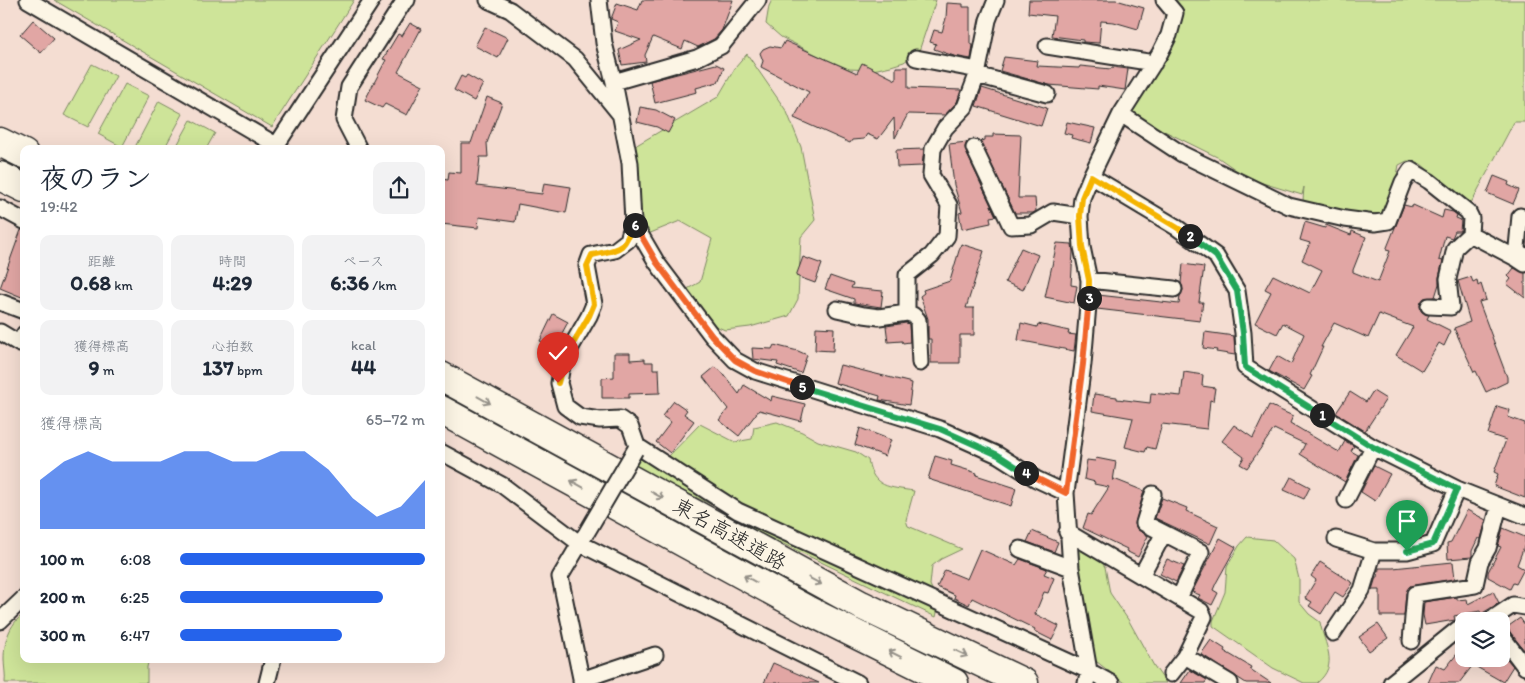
<!DOCTYPE html>
<html lang="ja">
<meta charset="utf-8">
<style>
body{margin:0;font-family:Itim,"Klee One",sans-serif;background:#f2f2f3;color:#1f2937;height:100vh;display:flex;flex-direction:column;font-size:19px;white-space:nowrap}
*{box-sizing:border-box;margin:0}
p{font-size:16px;color:#747a83}
.icon{flex:none;width:28px;height:28px;fill:none;stroke:currentColor;stroke-width:2;stroke-linecap:round;stroke-linejoin:round}
.map{position:relative;flex:1;overflow:hidden}
.sheet{position:absolute;left:20px;top:145px;width:425px;height:518px;display:flex;flex-direction:column;background:#fff;border-radius:10px;box-shadow:0 5px 20px #0002}
.sheet>*{flex:none}
.controls{position:absolute;left:1455px;top:612px;display:grid;gap:10px}
.controls a{display:grid;place-items:center;width:55px;height:55px;border-radius:10px;background:#fff;box-shadow:0 5px 20px #0002;font-size:25px}
.pin{position:absolute;display:grid;place-items:center;width:42px;height:42px;color:#fff;margin:-51px -21px;border-radius:50% 50% 50% 0;rotate:-45deg;box-shadow:0 0 5px #0007}
.pin .icon{rotate:45deg}
.km{position:absolute;width:25px;height:25px;margin:-12px;border-radius:50%;background:#222;color:#fff;font-size:14px;line-height:25px;text-align:center}
.round{display:grid;place-items:center;flex:none;width:52px;height:52px;border-radius:10px;background:#f2f2f3}
.head{display:flex;align-items:center;justify-content:space-between;height:85px;padding:0 20px}
h1{font-size:28px;font-weight:700;line-height:38px}
.figures{display:grid;grid-template-columns:repeat(3,1fr);gap:8px;height:85px;padding:5px 20px}
.figures div{display:grid;align-content:center;border-radius:10px;background:#f2f2f3;text-align:center}
.figures b{font-size:21px;font-weight:700}
.figures small{font-size:14px;font-weight:400}
.figures p{font-size:14px}
.chart{height:140px;padding:10px 20px}
.chart p{display:flex;justify-content:space-between}
.chart svg{width:100%;height:90px;margin-top:5px;fill:#2563eb;opacity:.7}
ul{padding:0 20px;list-style:none;font-size:16px}
li{display:grid;grid-template-columns:80px 60px 1fr;align-items:center;height:38px}
li i{height:12px;border-radius:6px;background:#2563eb}
.map>svg:first-child{display:block}
</style>
<div class="map">
<svg width="1525" height="683" viewBox="0 0 1525 683">
<rect width="100%" height="100%" fill="#f4ddd2"/>
<filter id="ink" filterUnits="userSpaceOnUse"><feTurbulence type="fractalNoise" baseFrequency=".02" numOctaves="2"/><feDisplacementMap in="SourceGraphic" scale="10" xChannelSelector="R" yChannelSelector="G"/><feConvolveMatrix kernelMatrix="1 2 1 2 8 2 1 2 1" color-interpolation-filters="sRGB"/></filter>
<g filter="url(#ink)">
<path fill="#cee499" stroke="#7c8862" d="M54,0H354L272,127Z
M772,0H936L919,51L904,62L891,66L873,70L849,69L821,57L781,37L766,24L769,6Z
M1161,0H1525V122H1514L1470,205L1421,164L1407,161L1399,165L1388,221L1345,219L1303,200L1304,187L1302,195L1249,179L1219,158L1128,113L1162,52L1165,6Z
M747,54L787,112L801,147L815,220L801,237L798,299L789,316L750,327L725,330L692,316L680,293L700,282L712,239L680,221L648,234L632,214L630,163L635,146L718,97L735,68Z
M92,64L116,76L88,127L64,115Z
M125,84L149,96L122,147L98,134Z
M159,101L183,114L164,149H134Z
M191,120L215,133L206,149H175Z
M777,422L802,432L818,441L856,452L868,460C873,488 889,487 914,491L906,520L908,526L962,549L941,559L932,566L930,585L939,604L936,617L758,532L712,505L673,486L637,472L635,463L640,453L666,459L700,424L735,442L752,439L754,427Z
M1247,537L1273,540L1294,559L1299,579V602L1309,614L1320,622C1324,645 1340,664 1317,683H1304L1273,668L1213,626V621L1225,592L1227,567L1239,546Z
M1079,545L1095,552L1105,567L1110,593L1129,621L1154,666L1166,683H1124L1092,658L1076,563Z
M24,614V659H149L147,667V683H5C6,675 4,667 4,659C4,642 9,624 24,614Z"/>
<path fill="#e1a6a4" stroke="#2b2b2b" d="M642,0H733L722,30L714,39L698,47L685,41L682,49L653,37L645,55L646,62L622,65L619,50L641,40L615,31L618,22L611,19L617,3L638,10Z
M1029,0H1116L1144,8L1138,29L1114,22L1101,21L1099,43L1083,42V40L1052,36L1055,16L1028,13Z
M947,3L963,4V7H970V44L973,45L971,59L954,56L934,49L936,44L930,42L934,30L942,32L946,18Z
M33,20L54,38L41,53L20,35Z
M410,23L421,29L398,72L423,85L407,115L385,104L382,108L365,100L386,60L383,59L398,34L402,36Z
M485,27L508,38L498,58L475,46Z
M785,41L857,73L862,63L896,80V67H908V88L961,90L957,102L945,115L908,114L895,138L894,118L878,139L867,134L864,139L852,140L850,143L794,118L809,92L761,67L763,61L760,53L763,49L770,46L781,48Z
M1004,57L1038,61L1037,66L1079,68L1080,66L1111,69L1112,67L1128,69L1125,90L1098,86V89L1049,85L1000,71Z
M716,64L724,68L718,82L696,88L697,92L655,103L650,81Z
M467,75L483,84L474,101L454,90L461,76L465,78Z
M982,88L1047,108L1041,126L976,106Z
M487,97L502,103L487,143L488,157H480L477,186L542,194L544,183L571,187L566,213L518,204L515,222L479,217L478,228L441,224L444,198H441V179L448,180L449,172L461,173V143H471Z
M640,107L656,110L675,120L668,133L657,127L637,122Z
M1067,122L1095,128L1091,143L1071,138L1072,135L1064,133Z
M993,134L1021,135L1018,198H1035L1036,211L1033,213H1015L980,141L985,140V137H993Z
M967,142L965,147L966,152L996,216L990,217L991,223L962,229L959,213L962,212L954,185L949,144Z
M924,149L922,166L897,167L896,150Z
M1494,176L1509,182L1508,185L1519,190L1513,204L1487,193Z
M1404,205L1412,207L1413,205L1442,218L1444,210L1453,212L1457,215L1456,218L1461,220L1460,231H1455L1452,238L1445,236L1439,260L1443,261L1439,277V284L1435,297L1424,298L1420,305L1421,311L1429,315L1427,319L1451,331L1444,346L1439,343L1422,371L1396,355L1413,327L1379,314L1368,338L1334,323L1321,347H1323L1310,375L1312,376L1304,390L1269,371L1277,356L1291,364L1304,334L1283,323L1277,334L1255,323L1271,292L1265,289L1273,275L1310,293L1322,270L1302,260L1310,243L1300,240L1305,222L1325,228L1326,225L1351,235L1352,231L1366,237L1353,270V272L1378,282L1390,251L1386,250Z
M21,230H24V298L0,288Z
M1057,243L1072,244L1073,252L1071,285L1077,286L1074,303L1045,297Z
M961,244L984,251L966,308H974V335H960V363H931V339H928V319L920,296L924,293L923,290L950,281Z
M1021,248L1038,255L1023,290L1005,282Z
M803,257L822,264L815,283L796,276Z
M1183,264L1204,267L1199,302H1203L1200,321L1097,309L1098,295L1179,304L1180,296L1183,290L1181,283Z
M1514,268L1525,273V298L1507,284L1511,279L1508,276Z
M830,276L853,284L851,288L883,291L881,307L854,303V299L825,289Z
M1471,277L1473,282L1477,280L1478,286L1481,284L1486,300L1479,302L1507,377V382L1486,392L1476,371L1474,372L1454,328L1470,322L1458,281Z
M553,314L568,322L554,348L540,341Z
M906,323L909,324L910,342L903,343L902,341L888,342L886,326Z
M1021,323L1037,327L1038,324L1069,331L1068,334L1076,335L1074,351L1018,340Z
M816,327L834,328L833,351L815,350Z
M1205,332L1234,336L1235,355L1216,352L1217,350L1203,348Z
M774,345L798,351L807,355L801,373L777,365L778,362L753,359L752,348L772,349Z
M614,353H630V360L645,359V362H653V369H659L660,393L629,394V398H602V378L614,377Z
M840,365L912,383L909,405L879,400L880,396L835,383Z
M715,367L721,371L739,394L744,385L771,401L772,396L805,404L801,421L759,410L739,436L719,420L728,409L703,377Z
M1184,372L1203,375L1202,386L1215,388L1213,401L1210,400L1207,429L1162,424L1155,449L1147,447L1145,452L1125,447L1133,418L1092,411L1094,394L1117,397V399L1150,403L1151,393L1181,396Z
M1373,391L1386,399L1365,431L1336,413L1350,392L1366,402Z
M674,401L687,410L684,414L694,421L670,453L656,442L671,422L662,416Z
M1269,405L1293,416L1290,423L1339,452L1345,441L1354,446L1351,451L1358,455L1345,482L1300,454L1305,444L1274,429L1247,468L1240,464L1244,457L1222,441L1234,425L1253,438Z
M1497,406L1510,410L1508,417L1525,423V498L1494,486L1498,474L1494,472L1506,440L1488,434Z
M860,428L891,440L885,456L855,445Z
M935,456L952,461L951,465L977,473L976,475L1016,488L1011,506L928,479Z
M1096,458L1116,462L1113,481L1114,479L1144,491L1135,524L1137,529L1148,536L1138,557L1126,551L1127,549L1083,528L1088,514L1091,515L1109,487L1094,484L1095,482L1084,479L1087,460L1095,461Z
M1374,466L1390,474L1375,501L1361,492Z
M1291,477L1310,487L1304,499L1284,490Z
M1162,498L1187,508L1186,511L1218,526L1210,544L1155,518Z
M1467,510L1486,520L1481,539L1478,538L1472,551V557L1448,559L1447,543L1451,542Z
M1503,528L1525,537V544L1517,565L1524,569L1516,584L1513,583L1510,589L1488,577V572L1501,547L1498,546Z
M1032,531L1058,542L1054,552L1027,542Z
M1220,538L1236,547L1216,583L1213,590L1218,593L1212,605L1198,598L1200,595L1192,592Z
M980,549L1016,565L1020,559L1047,569L1044,574L1054,578L1048,593L1044,592L1035,614L1059,626L1052,640L1034,631L1035,629L972,598L969,605L954,598L955,595L937,587L945,570L967,579Z
M1167,559L1184,566L1176,582L1160,574Z
M1320,562L1353,583L1343,597L1335,592L1321,614L1309,606L1312,602L1305,598L1316,580L1311,576Z
M1453,562L1455,579L1410,586L1406,593L1404,616H1380V590H1372L1376,577H1378L1379,568H1393Z
M1493,591L1499,603L1481,614L1480,611L1454,616L1455,620L1425,625L1423,615L1424,602L1457,597V600L1467,599L1468,604Z
M1520,618L1525,625V651L1506,628Z
M1378,624L1388,638L1369,651L1359,637Z
M1211,640L1225,649L1224,651L1251,667L1250,669L1271,683H1246L1201,654Z
M1464,645V659H1507L1513,666L1503,682L1473,665L1459,683H1428L1436,665L1445,669Z
M773,663L819,683H764Z
M1190,670L1207,680L1205,683H1181Z"/>
<g fill="none" stroke-linecap="round" stroke-linejoin="round">
<defs>
<path id="street" d="M28,0L276,145
M488,0L510,10L575,59L619,113
M599,0L604,43L614,82L630,163L633,222L628,240L615,250L591,255L587,266L594,304L589,316L567,354L562,365L559,383L565,406L580,417L600,420L620,419L630,426L637,446L738,511L1089,671L1111,683
M1047,46L1154,63
M916,58L978,70
M977,75L1047,94
M614,82L697,58L721,46L758,0
M1121,114L1182,154L1289,206L1345,219L1375,223L1388,221L1403,182L1411,170L1429,181L1468,212L1471,218L1470,234L1516,258L1525,264
M974,148L1011,226L1031,225L1053,212L1080,216
M274,149L372,0
M359,149L344,120L349,87L403,3L407,0
M1091,176L1176,227L1216,256L1237,291L1243,333L1245,367L1373,447L1457,489L1525,516
M0,208L24,221
M1520,216L1516,258L1524,255
M633,222L657,263L712,336L735,360L755,371L940,429L998,455L1036,479L1066,493
M1089,280L1174,289
M0,302L24,311
M1429,306L1451,307L1448,279L1455,248L1470,234
M837,309L864,315L879,317L907,313
M0,332L20,344L24,334
M920,363L918,320L913,315L907,313V275L932,255L947,236L949,205L931,175L933,149L945,128L965,107L977,75L988,20L996,0
M441,452L502,485L579,543L858,683
M1153,494L1144,523L1201,552L1179,598
M1346,500L1373,447
M1067,532L1201,611L1204,617L1185,656L1171,674
M1336,539L1374,551H1407L1433,544L1457,489
M1020,549L1071,568
M1141,576L1164,533
M0,621L24,598
M1489,621L1513,605L1525,607
M1333,633L1362,590L1374,551
M1501,635L1525,667
M1411,641L1415,594L1475,585L1480,562L1488,548L1499,506
M1185,656L1230,683
M581,680L655,655
M267,683L273,659
M582,683L560,577L585,535
M1086,683L1089,671L1071,568L1066,493L1083,364L1088,305L1089,280L1082,247L1080,216L1082,198L1091,176L1121,114L1160,53L1169,35L1175,13L1164,0
M1391,683L1458,629L1464,627"/>
<path id="highway" d="M0,142L24,154
M0,176L24,188
M441,376L861,605L1024,683
M441,410L809,611L954,683"/>
</defs>
<use href="#street" stroke="#2b2b2b" stroke-width="19"/>
<use href="#highway" stroke="#2b2b2b" stroke-width="31"/>
<use href="#street" stroke="#fcf5e5" stroke-width="15"/>
<use href="#highway" stroke="#fcf5e5" stroke-width="28"/>
<defs>
<path id="street-bridge" d="M587,532L635,450"/>
</defs>
<use href="#street-bridge" stroke="#2b2b2b" stroke-width="19" stroke-linecap="butt"/>
<use href="#street-bridge" stroke="#fcf5e5" stroke-width="15"/>
</g>
<defs><path id="oneway-shaft" d="M-6 0H5M1.5-3L5.5 0L1.5 3" fill="none" stroke-width="1.6" stroke-linecap="round" stroke-linejoin="round" transform="scale(1.25)"/></defs>
<g stroke="#949088">
<use href="#oneway-shaft" transform="translate(484 400) rotate(29)"/>
<use href="#oneway-shaft" transform="translate(577 484) rotate(-151)"/>
<use href="#oneway-shaft" transform="translate(657 495) rotate(29)"/>
<use href="#oneway-shaft" transform="translate(750 579) rotate(-151)"/>
<use href="#oneway-shaft" transform="translate(815 581) rotate(28)"/>
<use href="#oneway-shaft" transform="translate(961 653) rotate(25)"/>
<use href="#oneway-shaft" transform="translate(895 654) rotate(-154)"/>
</g>
</g>
<g fill="none" stroke-linecap="round" stroke-linejoin="round" filter="url(#ink)">
<defs>
<path id="split-1" d="M1322,415L1373,447L1457,489L1433,544L1407,551"/>
<path id="split-2" d="M1190,236L1216,256L1237,291L1243,333L1245,367L1322,415"/>
<path id="split-3" d="M1089,298V280L1082,247L1080,216L1082,198L1091,176L1176,227L1190,236"/>
<path id="split-4" d="M1026,473L1066,493L1083,364L1089,298"/>
<path id="split-5" d="M802,387L940,429L998,455L1026,473"/>
<path id="split-6" d="M635,225L657,263L712,336L735,360L755,371L802,387"/>
<path id="split-7" d="M558,383L562,366L567,354L589,316L594,304L587,266L592,255C620,249 625,251 633,222L635,225"/>
</defs>
<use href="#split-1" stroke="#fff" stroke-width="10"/>
<use href="#split-2" stroke="#fff" stroke-width="10"/>
<use href="#split-3" stroke="#fff" stroke-width="10"/>
<use href="#split-4" stroke="#fff" stroke-width="10"/>
<use href="#split-5" stroke="#fff" stroke-width="10"/>
<use href="#split-6" stroke="#fff" stroke-width="10"/>
<use href="#split-7" stroke="#fff" stroke-width="10"/>
<use href="#split-1" stroke="#22a559" stroke-width="6"/>
<use href="#split-2" stroke="#22a559" stroke-width="6"/>
<use href="#split-3" stroke="#f5b400" stroke-width="6"/>
<use href="#split-4" stroke="#f0652b" stroke-width="6"/>
<use href="#split-5" stroke="#22a559" stroke-width="6"/>
<use href="#split-6" stroke="#f0652b" stroke-width="6"/>
<use href="#split-7" stroke="#f5b400" stroke-width="6"/>
</g>
<g text-anchor="middle" stroke-width="4.5" stroke-linejoin="round" paint-order="stroke">
<g font-size="21" fill="#2b2b2b" stroke="#fcf5e5">
<text transform="translate(730 534) rotate(29)" y="7">東名高速道路</text>
</g>
</g>
</svg>
<div class="controls">
<a><svg class="icon" aria-label="layers" viewBox="0 0 24 24"><path d="M12 4l9 5-9 5-9-5zM3 14l9 5 9-5"/></svg></a>
</div>
<div class="pin" style="left:1407px;top:551px;background:#1e9e55"><svg class="icon" aria-label="arrive" viewBox="0 0 24 24"><path d="M6 21V4h12l-3 4 3 4H6"/></svg></div>
<div class="pin" style="left:558px;top:383px;background:#d93025"><svg class="icon" aria-label="check" viewBox="0 0 24 24"><path d="M5 12l5 5 9-10"/></svg></div>
<b class="km" style="left:1322px;top:415px">1</b>
<b class="km" style="left:1190px;top:236px">2</b>
<b class="km" style="left:1089px;top:298px">3</b>
<b class="km" style="left:1026px;top:473px">4</b>
<b class="km" style="left:802px;top:387px">5</b>
<b class="km" style="left:635px;top:225px">6</b>
<section class="sheet">
<div class="head"><div><h1>夜のラン</h1><p>19:42</p></div><a class="round"><svg class="icon" aria-label="share" viewBox="0 0 24 24"><path d="M12 15V3M7 8l5-5 5 5M5 13v7h14v-7"/></svg></a></div>
<div class="figures">
<div><p>距離</p><b>0.68<small> km</small></b></div>
<div><p>時間</p><b>4:29</b></div>
<div><p>ペース</p><b>6:36<small> /km</small></b></div>
</div>
<div class="figures">
<div><p>獲得標高</p><b>9<small> m</small></b></div>
<div><p>心拍数</p><b>137<small> bpm</small></b></div>
<div><p>kcal</p><b>44</b></div>
</div>
<div class="chart"><p><span>獲得標高</span>65–72 m</p>
<svg viewBox="0 0 160 44" preserveAspectRatio="none"><path d="M0 44V20L10 11L20 6L30 11L40 11L50 11L60 6L70 6L80 11L90 11L100 6L110 6L120 15L130 29L140 38L150 33L160 20V44z"/></svg>
</div>
<ul>
<li><b>100 m</b>6:08<i style="width:100%"></i></li>
<li><b>200 m</b>6:25<i style="width:83%"></i></li>
<li><b>300 m</b>6:47<i style="width:66%"></i></li>
</ul>
</section>
</div>
